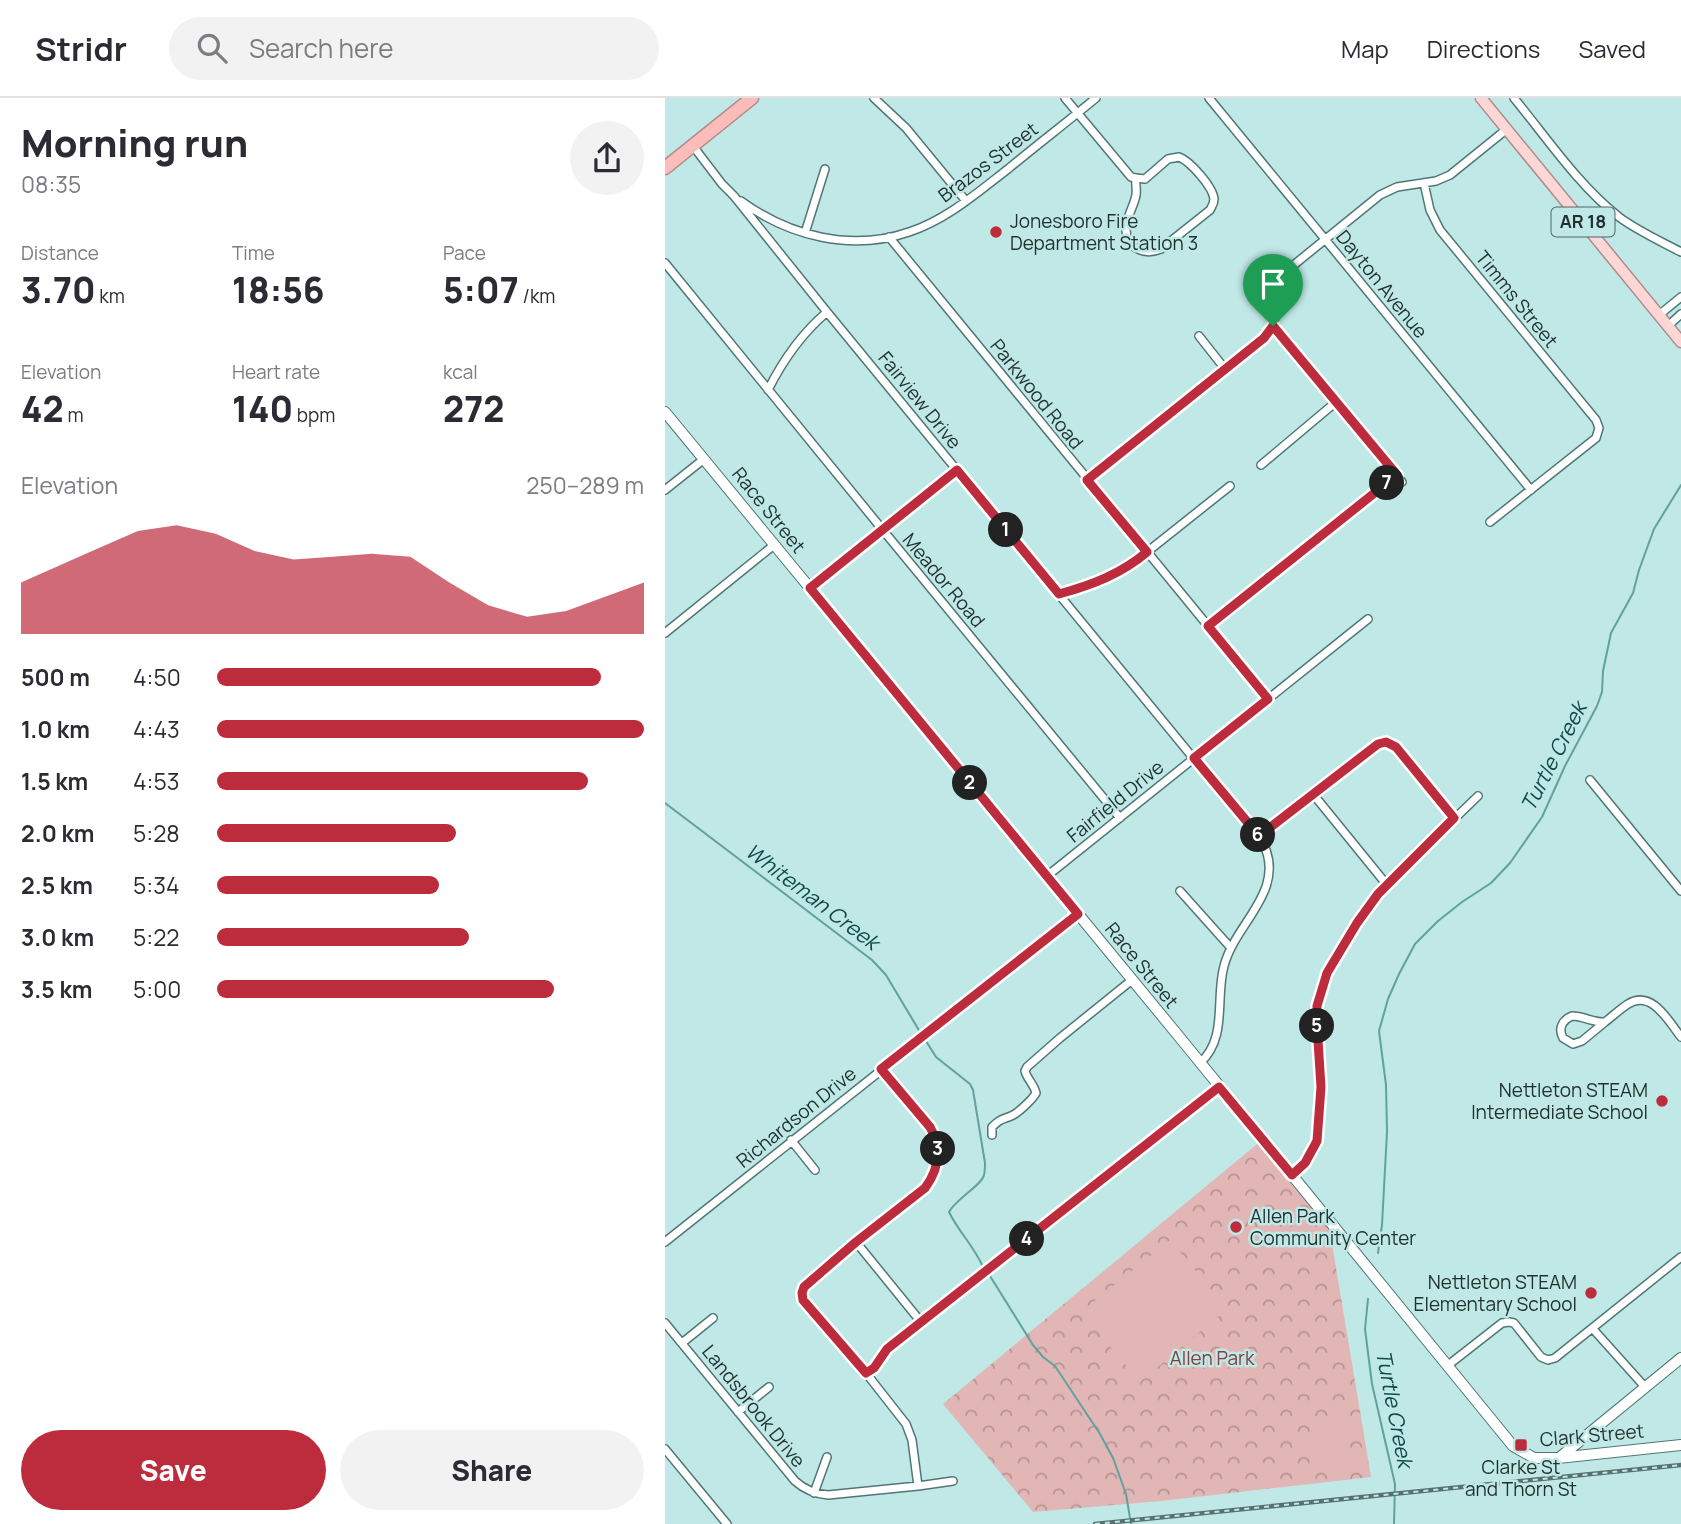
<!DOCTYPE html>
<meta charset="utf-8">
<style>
body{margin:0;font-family:Manrope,sans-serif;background:#f2f2f3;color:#2b2b33;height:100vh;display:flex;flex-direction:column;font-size:26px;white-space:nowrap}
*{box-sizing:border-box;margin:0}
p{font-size:23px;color:#7c7c81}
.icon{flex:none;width:38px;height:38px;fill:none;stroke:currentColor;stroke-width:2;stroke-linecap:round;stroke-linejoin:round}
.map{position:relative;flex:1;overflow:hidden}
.sheet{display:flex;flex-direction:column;background:#fff;width:665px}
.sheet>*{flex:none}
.pin{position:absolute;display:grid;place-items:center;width:60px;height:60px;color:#fff;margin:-72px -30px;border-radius:50% 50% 50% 0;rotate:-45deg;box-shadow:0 0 7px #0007}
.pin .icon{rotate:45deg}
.km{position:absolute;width:35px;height:35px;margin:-18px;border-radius:50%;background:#222;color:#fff;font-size:19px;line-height:35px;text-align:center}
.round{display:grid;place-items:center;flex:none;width:74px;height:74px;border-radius:37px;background:#f2f2f3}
.headline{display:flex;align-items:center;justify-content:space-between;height:119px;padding:0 21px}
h1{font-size:38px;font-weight:800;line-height:52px}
.stats{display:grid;grid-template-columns:repeat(3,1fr);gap:10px;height:119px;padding:7px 21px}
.stats div{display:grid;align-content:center}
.stats b{font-size:35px;font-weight:800}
.stats small{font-size:19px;font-weight:400}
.stats p{font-size:19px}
.chart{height:196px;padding:14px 21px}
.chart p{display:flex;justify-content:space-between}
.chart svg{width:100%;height:126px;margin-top:7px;fill:#bd2c3d;opacity:.7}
.primary-button{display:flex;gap:14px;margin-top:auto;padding:14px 21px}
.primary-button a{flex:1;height:80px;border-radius:42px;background:#bd2c3d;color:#fff;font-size:28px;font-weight:800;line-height:80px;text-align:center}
.primary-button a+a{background:#f2f2f3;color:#2b2b33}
ul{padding:0 21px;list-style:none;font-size:23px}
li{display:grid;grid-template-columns:112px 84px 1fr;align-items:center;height:52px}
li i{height:18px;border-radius:9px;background:#bd2c3d}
header{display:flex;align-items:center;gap:42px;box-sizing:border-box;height:98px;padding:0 35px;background:#fff;border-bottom:2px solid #e1e1e2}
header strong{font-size:33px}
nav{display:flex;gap:38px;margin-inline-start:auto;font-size:24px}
.search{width:490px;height:63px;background:#f2f2f3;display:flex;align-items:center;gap:18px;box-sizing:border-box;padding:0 24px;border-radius:38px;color:#7c7c81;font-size:26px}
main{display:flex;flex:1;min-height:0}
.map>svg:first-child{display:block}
</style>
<header>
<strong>Stridr</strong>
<div class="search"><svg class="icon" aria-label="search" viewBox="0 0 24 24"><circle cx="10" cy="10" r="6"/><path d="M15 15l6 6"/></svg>Search here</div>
<nav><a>Map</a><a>Directions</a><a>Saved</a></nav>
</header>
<main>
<section class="sheet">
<div class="headline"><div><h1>Morning run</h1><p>08:35</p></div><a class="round"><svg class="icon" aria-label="share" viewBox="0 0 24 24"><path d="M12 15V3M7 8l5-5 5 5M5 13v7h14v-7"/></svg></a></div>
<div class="stats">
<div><p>Distance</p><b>3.70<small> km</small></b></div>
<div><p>Time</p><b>18:56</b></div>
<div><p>Pace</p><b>5:07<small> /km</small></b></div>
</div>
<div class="stats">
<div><p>Elevation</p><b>42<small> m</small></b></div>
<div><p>Heart rate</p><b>140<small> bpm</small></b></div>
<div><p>kcal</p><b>272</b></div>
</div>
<div class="chart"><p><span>Elevation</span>250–289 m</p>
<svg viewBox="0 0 160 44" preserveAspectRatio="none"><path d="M0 44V26L10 20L20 14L30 8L40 6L50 9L60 15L70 18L80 17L90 16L100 17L110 26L120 34L130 38L140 36L150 31L160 26V44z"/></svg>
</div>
<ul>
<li><b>500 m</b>4:50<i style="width:90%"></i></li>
<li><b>1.0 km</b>4:43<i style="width:100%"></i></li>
<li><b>1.5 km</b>4:53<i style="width:87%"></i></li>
<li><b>2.0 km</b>5:28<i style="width:56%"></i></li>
<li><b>2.5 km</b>5:34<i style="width:52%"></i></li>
<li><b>3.0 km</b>5:22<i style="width:59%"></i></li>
<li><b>3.5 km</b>5:00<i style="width:79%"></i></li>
</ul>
<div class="primary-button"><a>Save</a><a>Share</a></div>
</section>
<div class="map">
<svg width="1016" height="1426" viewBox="0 0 1016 1426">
<defs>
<pattern id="forest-crowns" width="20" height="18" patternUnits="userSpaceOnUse" patternTransform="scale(1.75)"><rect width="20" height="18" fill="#e1b6b5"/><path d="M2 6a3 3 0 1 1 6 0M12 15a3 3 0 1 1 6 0" fill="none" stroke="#b69494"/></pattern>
</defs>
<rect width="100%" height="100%" fill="#bfe8e6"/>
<path fill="url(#forest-crowns)" d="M597,1042L663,1122L706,1379L496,1403L368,1414L278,1306Z"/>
<path fill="#e1b6b5" d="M505,1142L562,1211L475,1284L416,1214Z
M649,1324H682L683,1366H650Z"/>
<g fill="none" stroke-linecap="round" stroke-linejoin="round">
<path stroke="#61a19e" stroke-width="2" d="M0,705L207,862L221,877L255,934
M261,943L271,959L305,986L308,992L320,1065C320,1069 320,1073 319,1077C317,1087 291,1101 284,1114C293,1133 309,1148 318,1169
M713,1155L717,1127L722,1034L721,987L714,933L723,901L734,876L750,846L773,823L797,804L826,785L845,765L877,719L900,668L932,608L937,594L938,573L946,535L968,495L974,472L989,431L1016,387
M325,1178L368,1247L378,1259L390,1268L435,1336L448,1360L461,1396L466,1426
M703,1201L700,1231L707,1286L730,1386L729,1426"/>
<defs>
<path id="street" d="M209,0L241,30L301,103
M400,0L466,79L471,80
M544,0L866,392
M849,0C881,39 914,88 954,119C973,133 995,143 1016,154
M28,48L57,86L69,98L162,214L598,745C622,793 570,825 559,868C550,900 563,940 535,965
M514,59C525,63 548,89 549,101C549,106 547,108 545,112L496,151C479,158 460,150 461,129C462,118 469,108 471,97C472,91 470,85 471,80L480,81L503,61Z
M759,85L765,112L775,132L931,322L934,330L931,340L825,424
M76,103C124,138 186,154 244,134C281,122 312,95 343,71C372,47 402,24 431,0
M140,135L160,71
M224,139L603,601
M0,165L217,431L455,720
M994,217L1016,199
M609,228L737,384
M1003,228L1016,216
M534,238L560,271
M103,292C118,262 136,236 162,214
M596,367L671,304
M422,382L599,240C617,220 610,192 625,170L715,97L732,89L771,83L785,77L842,31
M0,392L39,361
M145,490L292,372
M394,496L419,489L455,473L477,458L565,388
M543,528L731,378
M0,535L109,447
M925,682L1016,793
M648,696L722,787
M594,738L713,645L721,644L731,649L789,720
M382,778L703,521
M515,793L566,850
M907,918C919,918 928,925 940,924L917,943L908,946L898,940C893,931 897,922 907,918Z
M940,924C948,918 955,911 963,906C987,891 1004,924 1016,939
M216,971C226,983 236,994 246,1006C270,1034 287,1055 260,1090L191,1144L139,1189L138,1200L201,1275L241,1326L247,1342L253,1388
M327,1037V1029C335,1021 336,1022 346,1018C352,1016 368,1001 371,995C369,986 362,981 360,973L362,969L395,940L467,882
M126,1042L150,1072
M627,1077L640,1065L652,1043L656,989L652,927V908L654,897L662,875L692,825L714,796L727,781L813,698
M0,1144L413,816
M191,1144L256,1224
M0,1225L130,1383C140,1392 150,1396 163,1397L253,1388L288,1383
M928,1231L980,1289
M17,1245L48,1220
M782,1268L837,1225L844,1224L849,1225L876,1259L883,1262L890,1260L1016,1159
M201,1275L209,1270L222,1251L554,989
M73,1314L104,1289
M0,1351L62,1426
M149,1395L162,1359"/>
<path id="secondary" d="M0,314L516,941L848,1348L869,1360H893L1016,1347
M894,1360L1016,1260"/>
<path id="primary" d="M816,0L1016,244"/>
<path id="highway" d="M0,70L87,0"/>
</defs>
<use href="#street" stroke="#507775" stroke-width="10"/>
<use href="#secondary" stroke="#507775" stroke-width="12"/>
<use href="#primary" stroke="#af8b89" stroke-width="13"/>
<use href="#highway" stroke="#af8b89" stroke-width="15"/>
<use href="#street" stroke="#fff" stroke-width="7"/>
<use href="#secondary" stroke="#fff" stroke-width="10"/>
<use href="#primary" stroke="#fdd7d6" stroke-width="10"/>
<use href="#highway" stroke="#fcbcba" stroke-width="12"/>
<defs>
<path id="rail" d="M430,1426L1016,1367"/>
</defs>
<use href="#rail" stroke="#587170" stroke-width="4.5"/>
<use href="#rail" stroke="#bfe8e6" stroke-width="2" stroke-dasharray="5" stroke-linecap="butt"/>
</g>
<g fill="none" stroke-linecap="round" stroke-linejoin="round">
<defs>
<path id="route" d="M608,228L732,377L543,528L603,601L529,660L594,738L713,646L721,644L731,649L789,720L713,796L692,825L662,875L652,908V927L656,989L652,1043L640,1065L627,1077L554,989L222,1251L209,1270L201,1275L138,1202L137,1195L139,1189L191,1144L260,1090C274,1071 277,1050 265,1029L216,971L413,816L145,490L292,372L394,496C427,487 456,476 482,454L422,382L599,240Z"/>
</defs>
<use href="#route" stroke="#fff" stroke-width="14"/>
<use href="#route" stroke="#bd2c3d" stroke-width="9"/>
</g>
<g fill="#bd2c3d" stroke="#bfe8e6" stroke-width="2.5">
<circle cx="331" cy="134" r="7"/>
<circle cx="997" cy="1003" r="7"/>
<circle cx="571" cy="1129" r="7"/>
<circle cx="926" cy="1195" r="7"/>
<rect x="849" y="1340" width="14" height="14" rx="3.5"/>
</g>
<g text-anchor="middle" stroke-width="5" stroke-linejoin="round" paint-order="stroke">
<rect fill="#bfe8e6" stroke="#4f6766" stroke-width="2" x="886.5" y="109.5" width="63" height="29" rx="5"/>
<g font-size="18" font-weight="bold" fill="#1f302f">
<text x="918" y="130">AR 18</text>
</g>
<g font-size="19" fill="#1f302f" stroke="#bfe8e6">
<text transform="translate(323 64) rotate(-37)" y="7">Brazos Street</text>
<text transform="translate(717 186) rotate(51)" y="7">Dayton Avenue</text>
<text transform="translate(852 201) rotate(51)" y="7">Timms Street</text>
<text transform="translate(372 296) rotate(51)" y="7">Parkwood Road</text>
<text transform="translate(255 302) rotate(51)" y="7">Fairview Drive</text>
<text transform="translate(104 412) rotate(51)" y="7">Race Street</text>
<text transform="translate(279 482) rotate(50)" y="7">Meador Road</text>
<text transform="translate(450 703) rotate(-39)" y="7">Fairfield Drive</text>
<text transform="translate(477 867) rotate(51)" y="7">Race Street</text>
<text transform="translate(131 1019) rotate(-39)" y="7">Richardson Drive</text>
<text transform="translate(89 1308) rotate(51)" y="7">Landsbrook Drive</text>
<text transform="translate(927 1337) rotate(-5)" y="7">Clark Street</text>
</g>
<g font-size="19" fill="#1f302f" stroke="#bfe8e6" text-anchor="start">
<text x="345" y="130">Jonesboro Fire<tspan x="345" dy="22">Department Station 3</tspan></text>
<text x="983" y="999" text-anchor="end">Nettleton STEAM<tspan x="983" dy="22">Intermediate School</tspan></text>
<text x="585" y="1125">Allen Park<tspan x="585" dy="22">Community Center</tspan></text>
<text x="912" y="1191" text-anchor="end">Nettleton STEAM<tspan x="912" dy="22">Elementary School</tspan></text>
<text x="856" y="1376" text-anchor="middle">Clarke St<tspan x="856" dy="22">and Thorn St</tspan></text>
</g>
<g font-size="19" fill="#843e40" stroke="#bfe8e6">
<text x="547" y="1267">Allen Park</text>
</g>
<g font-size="21" font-style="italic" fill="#104b49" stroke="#bfe8e6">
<text transform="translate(889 659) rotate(-63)" y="7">Turtle Creek</text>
<text transform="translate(147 799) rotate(37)" y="7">Whiteman Creek</text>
<text transform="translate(729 1311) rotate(79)" y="7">Turtle Creek</text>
</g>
</g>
</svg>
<div class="pin" style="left:608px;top:228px;background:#1e9e55"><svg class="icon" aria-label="arrive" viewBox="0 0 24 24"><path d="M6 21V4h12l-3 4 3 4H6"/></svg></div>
<b class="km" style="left:341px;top:432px">1</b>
<b class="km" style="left:305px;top:685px">2</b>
<b class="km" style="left:273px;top:1051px">3</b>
<b class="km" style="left:362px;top:1141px">4</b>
<b class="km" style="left:652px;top:928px">5</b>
<b class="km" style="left:593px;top:737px">6</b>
<b class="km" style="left:722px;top:385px">7</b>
</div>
</main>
